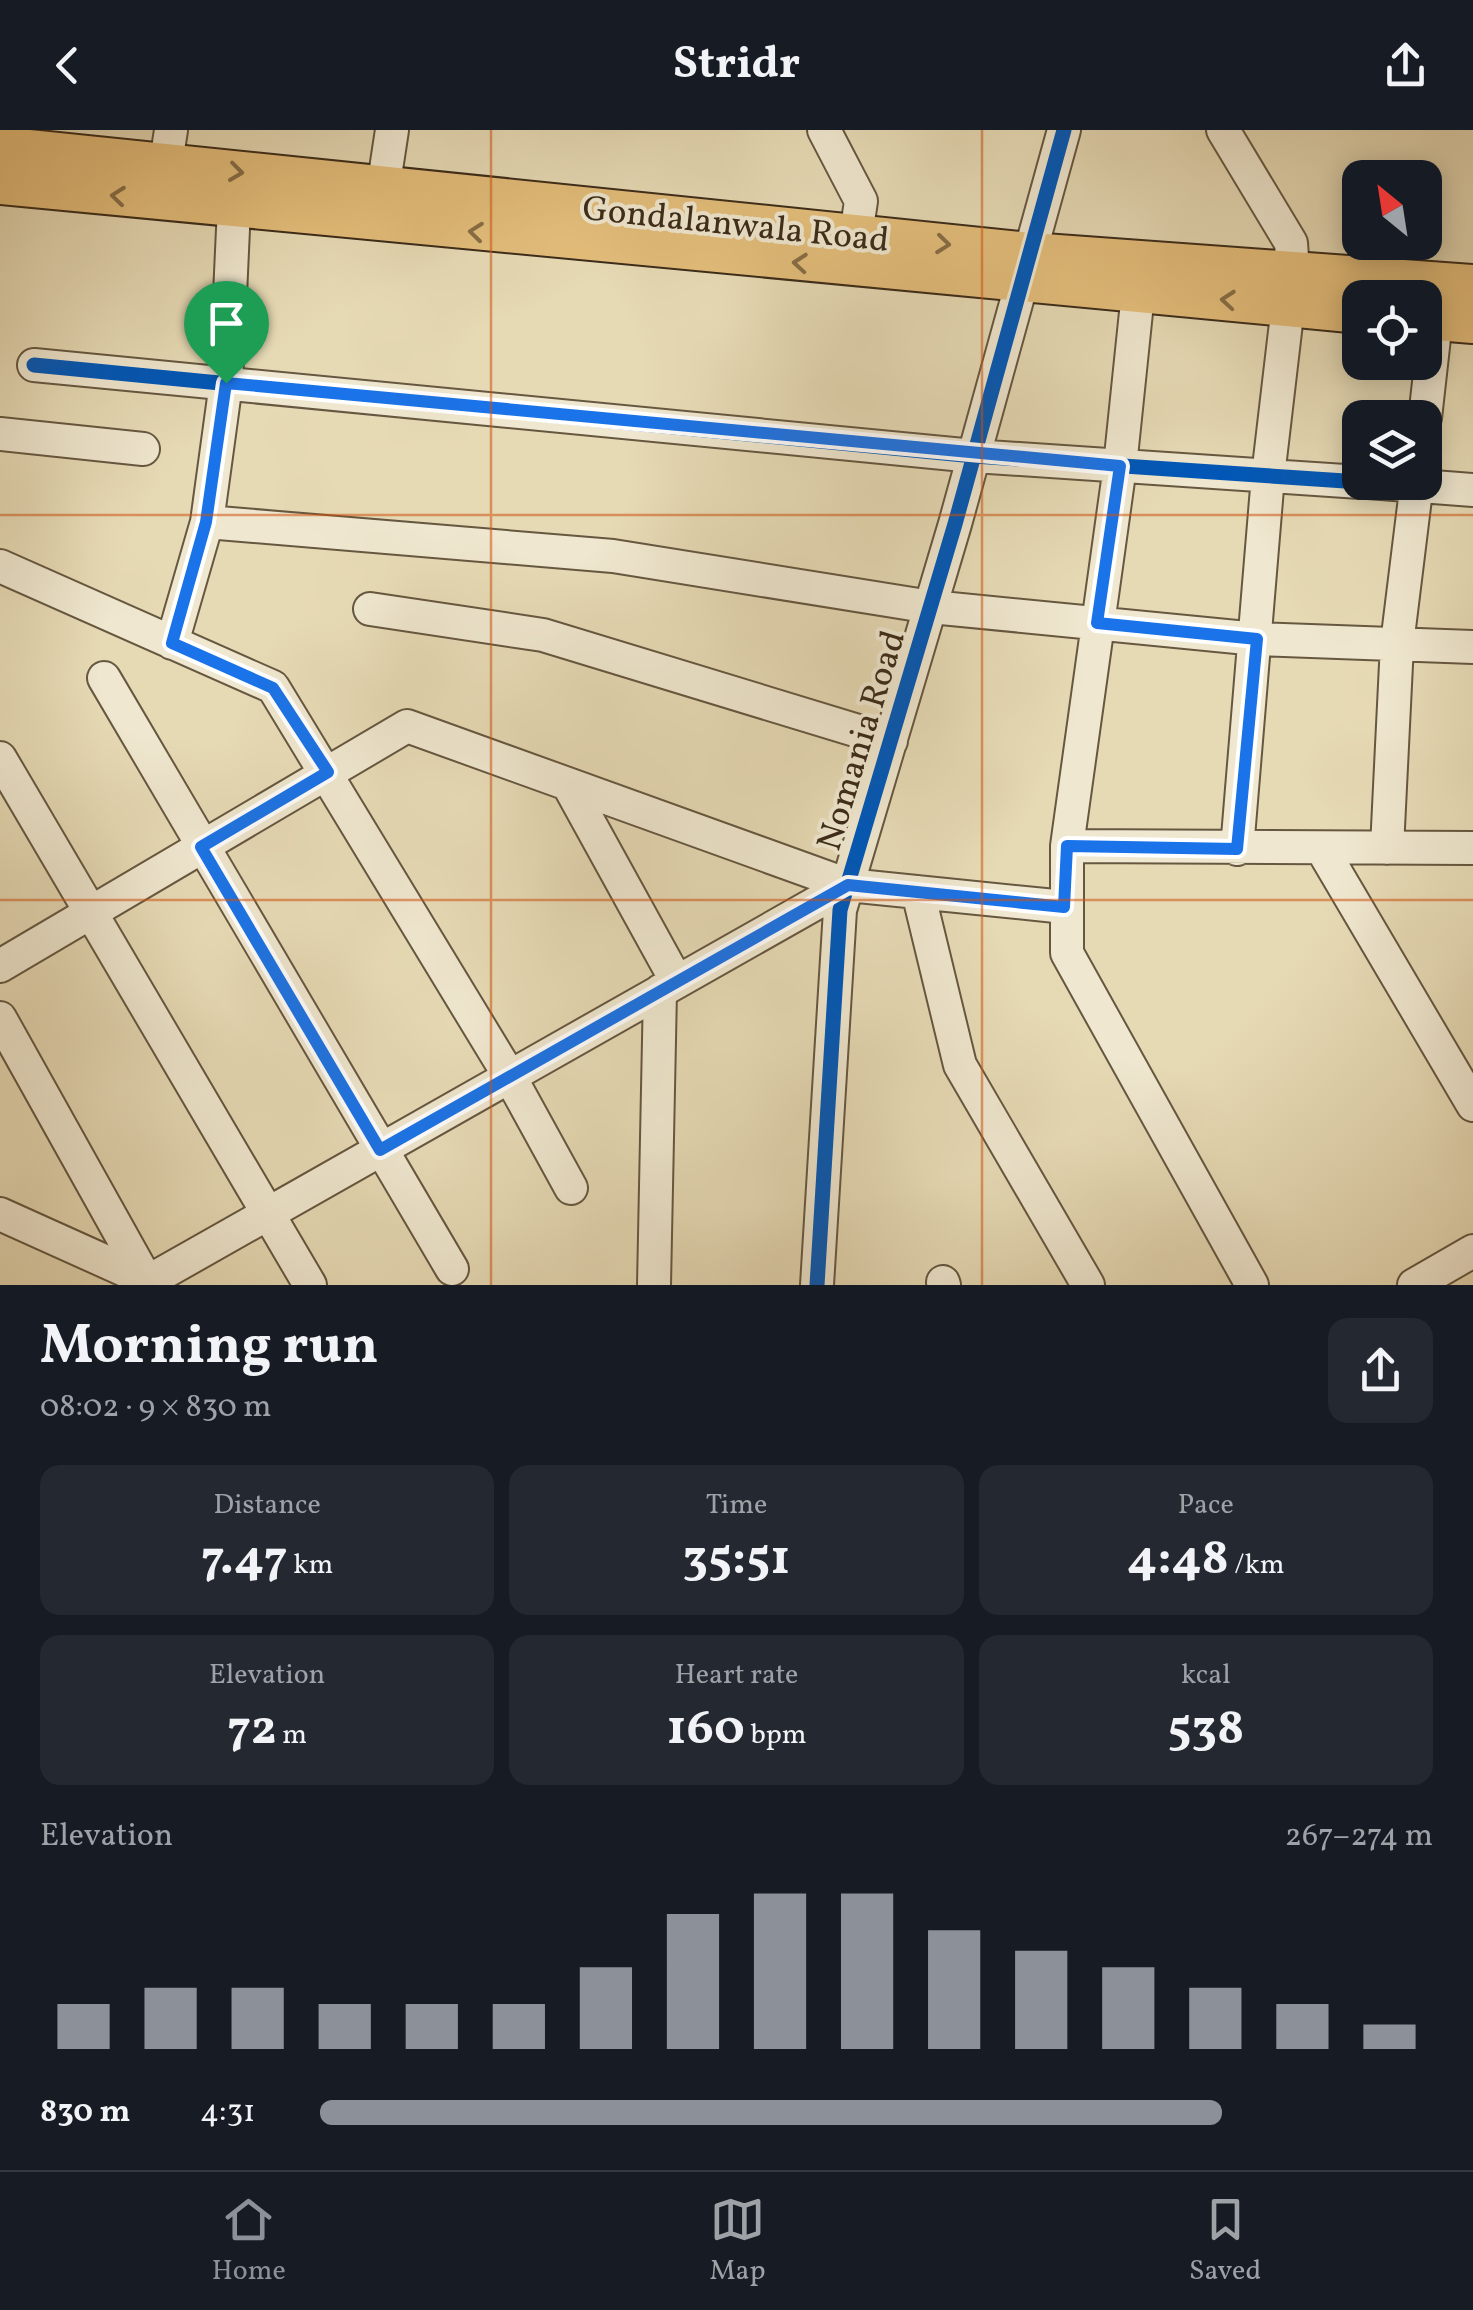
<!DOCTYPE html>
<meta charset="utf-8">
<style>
body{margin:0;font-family:Vollkorn,serif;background:#242831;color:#f1f3f6;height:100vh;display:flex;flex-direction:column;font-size:38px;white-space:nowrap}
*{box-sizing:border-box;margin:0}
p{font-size:32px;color:#9ea1a6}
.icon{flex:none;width:55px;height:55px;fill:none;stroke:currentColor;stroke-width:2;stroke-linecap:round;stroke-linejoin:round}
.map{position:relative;height:1155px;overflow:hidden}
.drawer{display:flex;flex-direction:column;background:#171b24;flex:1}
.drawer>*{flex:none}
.needle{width:65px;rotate:330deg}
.fabs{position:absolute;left:1342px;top:30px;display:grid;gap:20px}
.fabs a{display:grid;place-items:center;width:100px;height:100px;border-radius:20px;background:#171b24;box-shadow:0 5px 25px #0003;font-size:50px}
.pin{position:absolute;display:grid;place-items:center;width:85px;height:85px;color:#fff;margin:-102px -42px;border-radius:50% 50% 50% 0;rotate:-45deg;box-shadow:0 0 10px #0007}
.pin .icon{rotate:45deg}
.round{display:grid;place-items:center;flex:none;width:105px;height:105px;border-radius:20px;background:#242831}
.overview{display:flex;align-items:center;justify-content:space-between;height:170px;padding:0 40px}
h1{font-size:55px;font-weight:700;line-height:75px}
.figures{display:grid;grid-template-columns:repeat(3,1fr);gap:15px;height:170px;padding:10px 40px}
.figures div{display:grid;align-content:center;border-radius:20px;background:#242831;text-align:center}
.figures b{font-size:50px;font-weight:700}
.figures small{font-size:28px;font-weight:400}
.figures p{font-size:28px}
.chart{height:280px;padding:20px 40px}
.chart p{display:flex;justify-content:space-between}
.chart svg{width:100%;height:180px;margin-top:10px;stroke:#8c9099;stroke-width:6}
ul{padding:0 40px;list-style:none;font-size:32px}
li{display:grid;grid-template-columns:160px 120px 1fr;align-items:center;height:75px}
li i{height:25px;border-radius:12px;background:#8c9099}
header{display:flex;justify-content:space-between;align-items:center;height:130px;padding:0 40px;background:#171b24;font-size:45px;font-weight:700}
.menu{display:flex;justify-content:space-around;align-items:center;height:140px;border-top:2px solid #363941;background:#171b24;font-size:28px;color:#9ea1a6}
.menu a{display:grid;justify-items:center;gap:5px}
.menu .selected{color:#8c9099}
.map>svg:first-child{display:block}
</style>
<header><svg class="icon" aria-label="back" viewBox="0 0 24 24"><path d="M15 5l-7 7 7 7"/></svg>Stridr<svg class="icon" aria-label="share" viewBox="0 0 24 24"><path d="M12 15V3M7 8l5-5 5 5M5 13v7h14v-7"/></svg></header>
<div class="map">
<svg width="1473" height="1155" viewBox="0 0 1473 1155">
<rect width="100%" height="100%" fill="#e6dab5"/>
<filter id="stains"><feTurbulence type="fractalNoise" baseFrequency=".002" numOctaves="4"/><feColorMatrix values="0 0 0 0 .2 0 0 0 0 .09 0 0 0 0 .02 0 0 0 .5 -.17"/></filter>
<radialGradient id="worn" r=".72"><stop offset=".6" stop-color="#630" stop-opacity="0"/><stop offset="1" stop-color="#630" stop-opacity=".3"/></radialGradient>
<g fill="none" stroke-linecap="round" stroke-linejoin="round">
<defs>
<path id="minor" d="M824,0L861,71L856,105
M1223,0L1291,113L1293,141
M166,33L171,0
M383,59L392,0
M1138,163L1120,336L1067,716V823L1252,1155
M34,235L974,326L1360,352
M1425,288L1436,190
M0,304L143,319
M1368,352L1473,360
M207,392L613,426L931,477L1257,509L1473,517
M0,436L273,557L510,947L571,1058
M370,479L543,505L891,611
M172,513L207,392L226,253L234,77
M104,548L452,1139
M0,628L310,1155
M569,656L677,852
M1067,716L1473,718
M1387,718L1397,514L1417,352
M1237,719L1268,346L1288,176
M1322,719L1473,975
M918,762L960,935L1088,1155
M0,836L407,596L848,755L1065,777
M0,888L149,1155
M0,1084L151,1152
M149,1151L848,755
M943,1152L944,1155
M654,1155L660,861
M817,1155L840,780L955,394L1064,0
M1414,1155L1473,1121"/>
<path id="major" d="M0,17L1030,123L1473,155
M0,54L1360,183
M1425,189L1473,193"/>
</defs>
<use href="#minor" stroke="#665740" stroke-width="36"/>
<use href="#major" stroke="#3b2b19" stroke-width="44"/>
<use href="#minor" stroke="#efe7cf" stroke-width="32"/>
<use href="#major" stroke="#e3bd7a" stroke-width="40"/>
<defs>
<path id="cycleway" d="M34,235L974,326L1360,352
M817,1155L840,780L955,394L1064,0"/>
</defs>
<use href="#cycleway" stroke="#efe7cf" stroke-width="21"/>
<use href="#cycleway" stroke="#0057b8" stroke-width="15"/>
</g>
<defs><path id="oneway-chevron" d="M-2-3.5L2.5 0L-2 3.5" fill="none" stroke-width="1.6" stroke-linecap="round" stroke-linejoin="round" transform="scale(2.5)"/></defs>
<g stroke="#876d45">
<use href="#oneway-chevron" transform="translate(236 42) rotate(7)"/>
<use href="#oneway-chevron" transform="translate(118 66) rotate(-174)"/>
<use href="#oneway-chevron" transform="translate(476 102) rotate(-174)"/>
<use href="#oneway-chevron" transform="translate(943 114) rotate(6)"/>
<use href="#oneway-chevron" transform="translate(800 133) rotate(-175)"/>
<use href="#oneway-chevron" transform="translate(1228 170) rotate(-175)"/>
</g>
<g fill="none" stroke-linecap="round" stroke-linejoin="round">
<defs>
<path id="route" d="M226,253L1120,336L1097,493L1257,509L1237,719L1067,716L1064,777L848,755L380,1020L201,717L328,642L273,558L172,513L206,392Z"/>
</defs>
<use href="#route" stroke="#fff" stroke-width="20"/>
<use href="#route" stroke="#1a73e8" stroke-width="12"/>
</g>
<path fill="none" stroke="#ce520e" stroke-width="2.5" stroke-opacity="0.55" d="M491,0V1155M982,0V1155M0,385H1473M0,770H1473"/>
<g text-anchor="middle" stroke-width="8" stroke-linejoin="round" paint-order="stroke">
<g font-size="35" fill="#3b2b19" stroke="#efe7cf">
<text transform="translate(736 93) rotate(6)" y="12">Gondalanwala Road</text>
<text transform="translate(860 610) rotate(-73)" y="12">Nomania Road</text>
</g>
</g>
<rect width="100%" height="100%" filter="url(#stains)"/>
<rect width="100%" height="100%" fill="url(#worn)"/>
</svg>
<div class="fabs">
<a><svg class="needle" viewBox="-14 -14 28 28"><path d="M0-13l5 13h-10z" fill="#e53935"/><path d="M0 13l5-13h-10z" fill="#9ea1a6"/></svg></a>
<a><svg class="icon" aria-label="locate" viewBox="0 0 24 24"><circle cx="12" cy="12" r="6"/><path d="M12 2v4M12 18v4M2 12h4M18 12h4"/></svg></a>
<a><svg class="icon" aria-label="layers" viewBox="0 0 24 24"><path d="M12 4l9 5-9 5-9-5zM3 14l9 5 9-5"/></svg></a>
</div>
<div class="pin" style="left:226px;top:253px;background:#1e9e55"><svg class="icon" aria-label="arrive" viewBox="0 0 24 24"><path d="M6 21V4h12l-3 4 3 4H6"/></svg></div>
</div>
<section class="drawer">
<div class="overview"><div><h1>Morning run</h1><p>08:02 · 9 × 830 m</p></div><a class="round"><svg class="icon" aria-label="share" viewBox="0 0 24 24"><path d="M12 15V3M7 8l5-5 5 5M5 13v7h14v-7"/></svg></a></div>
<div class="figures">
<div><p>Distance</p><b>7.47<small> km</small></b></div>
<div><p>Time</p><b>35:51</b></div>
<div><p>Pace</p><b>4:48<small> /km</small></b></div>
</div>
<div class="figures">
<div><p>Elevation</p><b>72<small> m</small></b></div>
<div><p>Heart rate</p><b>160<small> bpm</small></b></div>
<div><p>kcal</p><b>538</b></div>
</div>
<div class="chart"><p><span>Elevation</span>267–274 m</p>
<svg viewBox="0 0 160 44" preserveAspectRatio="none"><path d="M5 44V33M15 44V29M25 44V29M35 44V33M45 44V33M55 44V33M65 44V24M75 44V11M85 44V6M95 44V6M105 44V15M115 44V20M125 44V24M135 44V29M145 44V33M155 44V38"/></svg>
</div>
<ul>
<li><b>830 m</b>4:31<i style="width:81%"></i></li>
</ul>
</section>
<nav class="menu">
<a class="selected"><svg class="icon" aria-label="home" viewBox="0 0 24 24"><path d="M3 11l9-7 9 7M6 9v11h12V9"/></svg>Home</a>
<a><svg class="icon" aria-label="map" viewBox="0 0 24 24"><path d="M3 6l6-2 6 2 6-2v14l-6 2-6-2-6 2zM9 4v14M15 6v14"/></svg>Map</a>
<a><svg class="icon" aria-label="saved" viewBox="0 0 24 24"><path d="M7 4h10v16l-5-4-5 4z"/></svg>Saved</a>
</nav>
